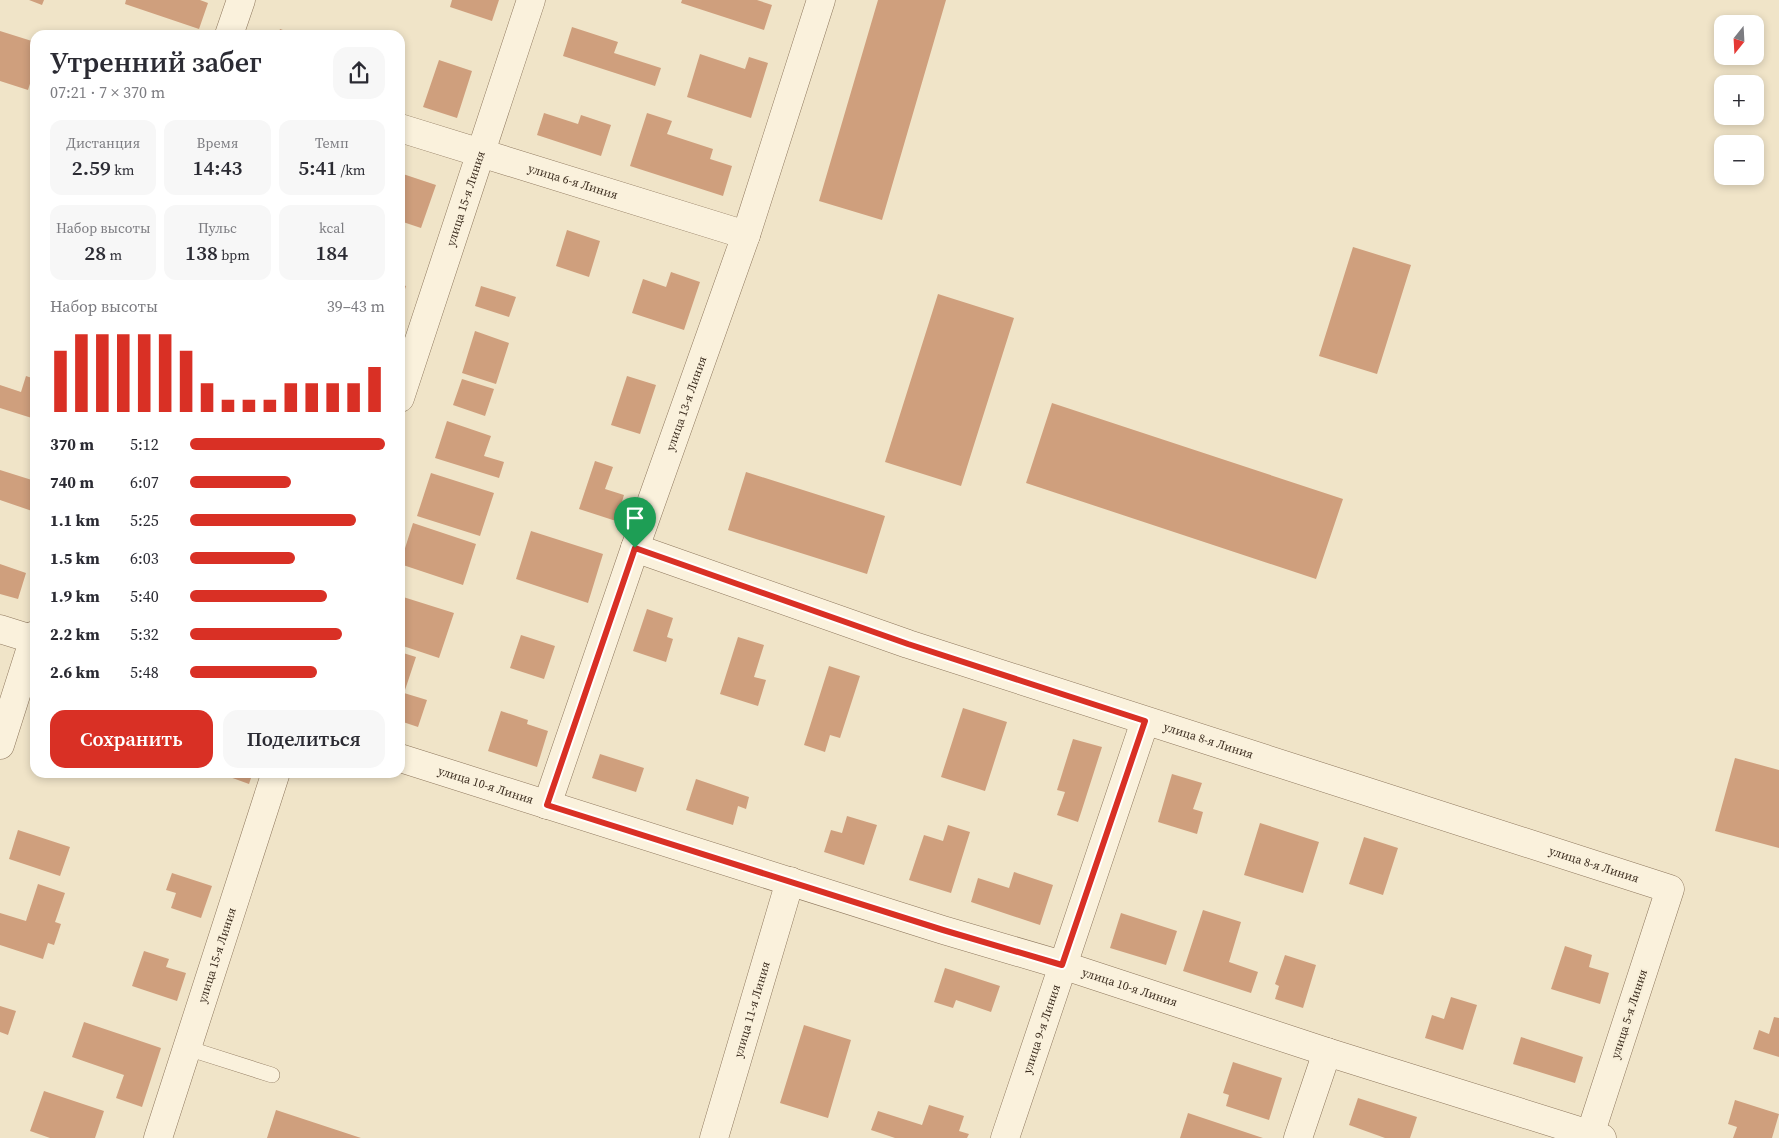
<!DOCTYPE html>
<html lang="ru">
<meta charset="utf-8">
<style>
body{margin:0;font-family:"Source Serif 4",serif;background:#f7f7f7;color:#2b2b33;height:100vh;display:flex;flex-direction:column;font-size:19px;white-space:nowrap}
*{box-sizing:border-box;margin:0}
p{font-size:16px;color:#7c7c81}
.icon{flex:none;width:28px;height:28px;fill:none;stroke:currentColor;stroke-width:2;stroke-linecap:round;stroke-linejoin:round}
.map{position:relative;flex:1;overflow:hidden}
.drawer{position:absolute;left:30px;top:30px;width:375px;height:748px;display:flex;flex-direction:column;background:#fff;border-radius:15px;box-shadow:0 2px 8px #0003}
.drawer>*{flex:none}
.needle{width:32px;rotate:198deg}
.fabs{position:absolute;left:1714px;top:15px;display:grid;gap:10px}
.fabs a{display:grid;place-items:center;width:50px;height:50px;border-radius:10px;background:#fff;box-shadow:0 2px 8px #0003;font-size:25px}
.pin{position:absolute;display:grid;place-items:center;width:42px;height:42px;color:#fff;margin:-51px -21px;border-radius:50% 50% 50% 0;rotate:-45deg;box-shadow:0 0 5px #0007}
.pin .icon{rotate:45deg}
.round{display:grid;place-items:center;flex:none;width:52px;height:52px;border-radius:15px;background:#f7f7f7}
.summary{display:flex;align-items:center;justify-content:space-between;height:85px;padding:0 20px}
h1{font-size:28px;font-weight:600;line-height:38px}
.figures{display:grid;grid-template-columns:repeat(3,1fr);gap:8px;height:85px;padding:5px 20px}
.figures div{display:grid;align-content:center;border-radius:12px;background:#f7f7f7;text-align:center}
.figures b{font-size:21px;font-weight:600}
.figures small{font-size:14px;font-weight:400}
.figures p{font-size:14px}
.chart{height:140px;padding:10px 20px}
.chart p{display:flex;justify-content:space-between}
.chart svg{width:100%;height:90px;margin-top:5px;stroke:#d93025;stroke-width:6}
.button{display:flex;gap:10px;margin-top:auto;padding:10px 20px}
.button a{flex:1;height:58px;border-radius:15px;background:#d93025;color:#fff;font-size:20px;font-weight:600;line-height:58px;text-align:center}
.button a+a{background:#f7f7f7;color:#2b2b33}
ul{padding:0 20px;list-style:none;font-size:16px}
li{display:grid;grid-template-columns:80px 60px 1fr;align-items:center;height:38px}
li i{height:12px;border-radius:6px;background:#d93025}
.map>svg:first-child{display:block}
</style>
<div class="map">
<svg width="1779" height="1138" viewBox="0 0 1779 1138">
<rect width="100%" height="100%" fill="#f0e4c8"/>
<path fill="#cf9f7d" d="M29,0H44L42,5Z
M126,0H200L208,3L199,29L125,4Z
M452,0H499L492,21L450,7Z
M682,0H757L772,5L764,30L681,3Z
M878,0H946L882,220L819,201Z
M572,27L618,42L614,53L661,68L655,86L563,56Z
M280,29L298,35H278Z
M0,31L35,42V68L28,90L0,81Z
M700,54L745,69L749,57L768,63L751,118L687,97Z
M439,60L472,71L457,118L423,107Z
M544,113L578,124L581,115L611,125L601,156L537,135Z
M647,113L672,121L667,134L713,149L710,159L732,166L723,196L630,166Z
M400,173L436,185L421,228L400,221Z
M567,230L600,241L589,277L556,266Z
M1353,247L1411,265L1377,374L1319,356Z
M671,272L700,282L684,330L632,313L643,279L666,287Z
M400,284L406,286L400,304Z
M481,286L516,297L509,317L475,306Z
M938,294L1014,318L961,486L885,462Z
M475,331L509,343L496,384L462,373Z
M26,376L35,379V419L0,408V385L21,392Z
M627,376L656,385L640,434L611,425Z
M462,379L494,389L485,416L453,405Z
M1052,403L1343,499L1316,579L1026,483Z
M447,421L491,436L484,456L504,462L499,478L435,458Z
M595,461L613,467L605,489L624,495L616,521L579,509Z
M0,470L35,481V512L0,500Z
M746,472L885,516L867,574L728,530Z
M431,473L494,493L480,536L417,516Z
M413,523L476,544L463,585L400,564Z
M531,531L603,554L588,603L516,579Z
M0,564L26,573L18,599L0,594Z
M400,596L454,613L439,658L400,645Z
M647,609L673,618L667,637L673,639L666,662L633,651Z
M521,635L555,646L544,679L510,668Z
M738,637L764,645L754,677L766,680L758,706L720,694Z
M400,652L416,657L404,693L427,700L418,727L400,721Z
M829,666L860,676L840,738L830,735L825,752L804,745Z
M963,708L1007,722L985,791L941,777Z
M501,711L528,720L527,724L548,731L537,767L488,751Z
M1073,739L1102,747L1078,822L1057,815L1065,792L1057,790Z
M600,754L644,768L636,792L592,778Z
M1735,758L1779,770V848L1715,831Z
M216,772H253L249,784Z
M1172,774L1202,783L1193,809L1203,812L1197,834L1158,822Z
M696,779L749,797L746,809L738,806L733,825L686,810Z
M847,816L877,825L864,865L824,852L831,830L842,833Z
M1260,823L1319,842L1303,893L1244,875Z
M948,825L970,832L951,893L909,880L924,835L943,841Z
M18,830L70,847L60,876L9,859Z
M1364,837L1398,848L1383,895L1349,884Z
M1014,872L1053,885L1040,925L971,902L978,878L1009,888Z
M172,873L212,886L201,918L171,908L176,893L166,890Z
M38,884L65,893L55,922L61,924L54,945L48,943L43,959L0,945V913L26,921Z
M1203,910L1241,922L1229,962L1258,972L1251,993L1183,971Z
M1121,913L1177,931L1166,965L1110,948Z
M1565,946L1592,955L1589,967L1609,973L1600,1004L1551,989Z
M144,951L169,959L166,967L186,973L177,1001L132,986Z
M1285,955L1316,965L1303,1008L1275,999L1279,986L1275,984Z
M945,968L1000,986L991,1012L956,1000L953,1008L934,1002Z
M1451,997L1477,1005L1463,1050L1425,1038L1432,1015L1444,1019Z
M0,1006L16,1011L8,1035L0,1032Z
M1774,1017L1779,1018V1057L1753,1049L1759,1030L1769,1034Z
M84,1022L161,1048L142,1107L116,1098L124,1075L72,1057Z
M804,1025L851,1040L828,1118L780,1103Z
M1521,1037L1583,1057L1575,1083L1513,1064Z
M1233,1062L1282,1078L1269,1120L1226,1106L1229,1095L1223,1093Z
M44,1091L104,1111L95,1138H50L30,1131Z
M1358,1098L1417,1117L1410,1138H1385L1349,1125Z
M1735,1100L1779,1114L1772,1138H1733L1737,1127L1728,1124Z
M929,1105L964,1116L959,1131L969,1134L967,1138H895L871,1130L878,1111L922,1125Z
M276,1110L361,1138H267Z
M1188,1113L1263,1138H1180Z"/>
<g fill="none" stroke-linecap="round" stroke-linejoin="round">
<defs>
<path id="service" d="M187,1048L272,1075"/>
<g id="minor">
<path d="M229,35L241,0"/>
<path id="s1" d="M400,128L746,235"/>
<path id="s2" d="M400,398L531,0"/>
<path id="s3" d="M635,548L908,644L1670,889L1589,1138"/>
<path d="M0,745L35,635"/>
<path id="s4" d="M547,805L635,548L746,235L821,0"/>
<path id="s5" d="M158,1138L276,772"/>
<path id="s6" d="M714,1138L790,881"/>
<path id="s7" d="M1005,1138L1145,721"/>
<path d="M1298,1138L1327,1052"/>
</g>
<g id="tertiary">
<path d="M0,629L35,640"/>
<path id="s8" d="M400,758L943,930L1062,965L1327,1052L1602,1138"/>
</g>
</defs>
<use href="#service" stroke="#8d765c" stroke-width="16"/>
<use href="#minor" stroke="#8d765c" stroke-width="29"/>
<use href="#tertiary" stroke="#8d765c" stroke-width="29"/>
<use href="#service" stroke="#faf1dc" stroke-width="15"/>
<use href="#minor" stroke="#faf1dc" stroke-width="28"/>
<use href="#tertiary" stroke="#faf1dc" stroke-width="28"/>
</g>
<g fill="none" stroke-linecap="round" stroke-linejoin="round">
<defs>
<path id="route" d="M635,548L908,644L1145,721L1062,965L943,930L547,805Z"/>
</defs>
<use href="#route" stroke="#fff" stroke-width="10"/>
<use href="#route" stroke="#d93025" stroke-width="6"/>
</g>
<g text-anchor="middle" stroke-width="4" stroke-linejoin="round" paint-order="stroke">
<g font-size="12" fill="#3d2e20" stroke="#f7eed8">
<text dy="4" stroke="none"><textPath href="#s1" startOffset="181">улица 6-я Линия</textPath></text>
<text dy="4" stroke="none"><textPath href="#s2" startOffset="210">улица 15-я Линия</textPath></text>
<text dy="4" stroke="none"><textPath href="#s4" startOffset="425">улица 13-я Линия</textPath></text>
<text dy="4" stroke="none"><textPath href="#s3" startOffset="605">улица 8-я Линия</textPath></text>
<text dy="4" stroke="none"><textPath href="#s8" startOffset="90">улица 10-я Линия</textPath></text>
<text dy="4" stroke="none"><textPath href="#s3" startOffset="1010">улица 8-я Линия</textPath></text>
<text dy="4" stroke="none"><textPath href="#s5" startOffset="192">улица 15-я Линия</textPath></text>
<text dy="4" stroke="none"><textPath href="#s8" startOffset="765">улица 10-я Линия</textPath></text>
<text dy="4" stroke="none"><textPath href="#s6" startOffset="134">улица 11-я Линия</textPath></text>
<text transform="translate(1629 1014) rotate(-72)" y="4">улица 5-я Линия</text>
<text dy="4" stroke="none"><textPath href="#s7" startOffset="115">улица 9-я Линия</textPath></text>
</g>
</g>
</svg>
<div class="fabs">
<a><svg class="needle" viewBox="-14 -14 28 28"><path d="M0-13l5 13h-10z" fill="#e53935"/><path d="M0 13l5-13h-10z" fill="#7c7c81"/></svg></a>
<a>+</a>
<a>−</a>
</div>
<div class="pin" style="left:635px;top:548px;background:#1e9e55"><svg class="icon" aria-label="arrive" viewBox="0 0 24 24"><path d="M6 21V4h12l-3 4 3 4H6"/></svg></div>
<section class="drawer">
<div class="summary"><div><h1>Утренний забег</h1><p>07:21 · 7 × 370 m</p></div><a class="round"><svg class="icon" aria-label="share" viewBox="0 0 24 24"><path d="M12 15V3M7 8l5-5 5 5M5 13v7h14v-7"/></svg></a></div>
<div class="figures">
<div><p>Дистанция</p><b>2.59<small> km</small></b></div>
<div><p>Время</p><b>14:43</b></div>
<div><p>Темп</p><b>5:41<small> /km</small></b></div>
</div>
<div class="figures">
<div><p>Набор высоты</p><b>28<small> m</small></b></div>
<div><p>Пульс</p><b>138<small> bpm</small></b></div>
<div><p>kcal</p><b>184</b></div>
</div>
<div class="chart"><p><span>Набор высоты</span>39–43 m</p>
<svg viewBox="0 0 160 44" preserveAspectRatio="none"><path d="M5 44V14M15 44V6M25 44V6M35 44V6M45 44V6M55 44V6M65 44V14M75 44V30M85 44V38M95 44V38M105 44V38M115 44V30M125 44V30M135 44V30M145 44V30M155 44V22"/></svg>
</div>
<ul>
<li><b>370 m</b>5:12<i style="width:100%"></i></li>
<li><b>740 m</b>6:07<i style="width:52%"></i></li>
<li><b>1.1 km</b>5:25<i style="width:85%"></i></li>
<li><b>1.5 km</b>6:03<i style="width:54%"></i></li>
<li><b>1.9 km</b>5:40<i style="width:70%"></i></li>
<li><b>2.2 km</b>5:32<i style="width:78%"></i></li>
<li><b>2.6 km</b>5:48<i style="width:65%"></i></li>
</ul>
<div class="button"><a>Сохранить</a><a>Поделиться</a></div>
</section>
</div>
